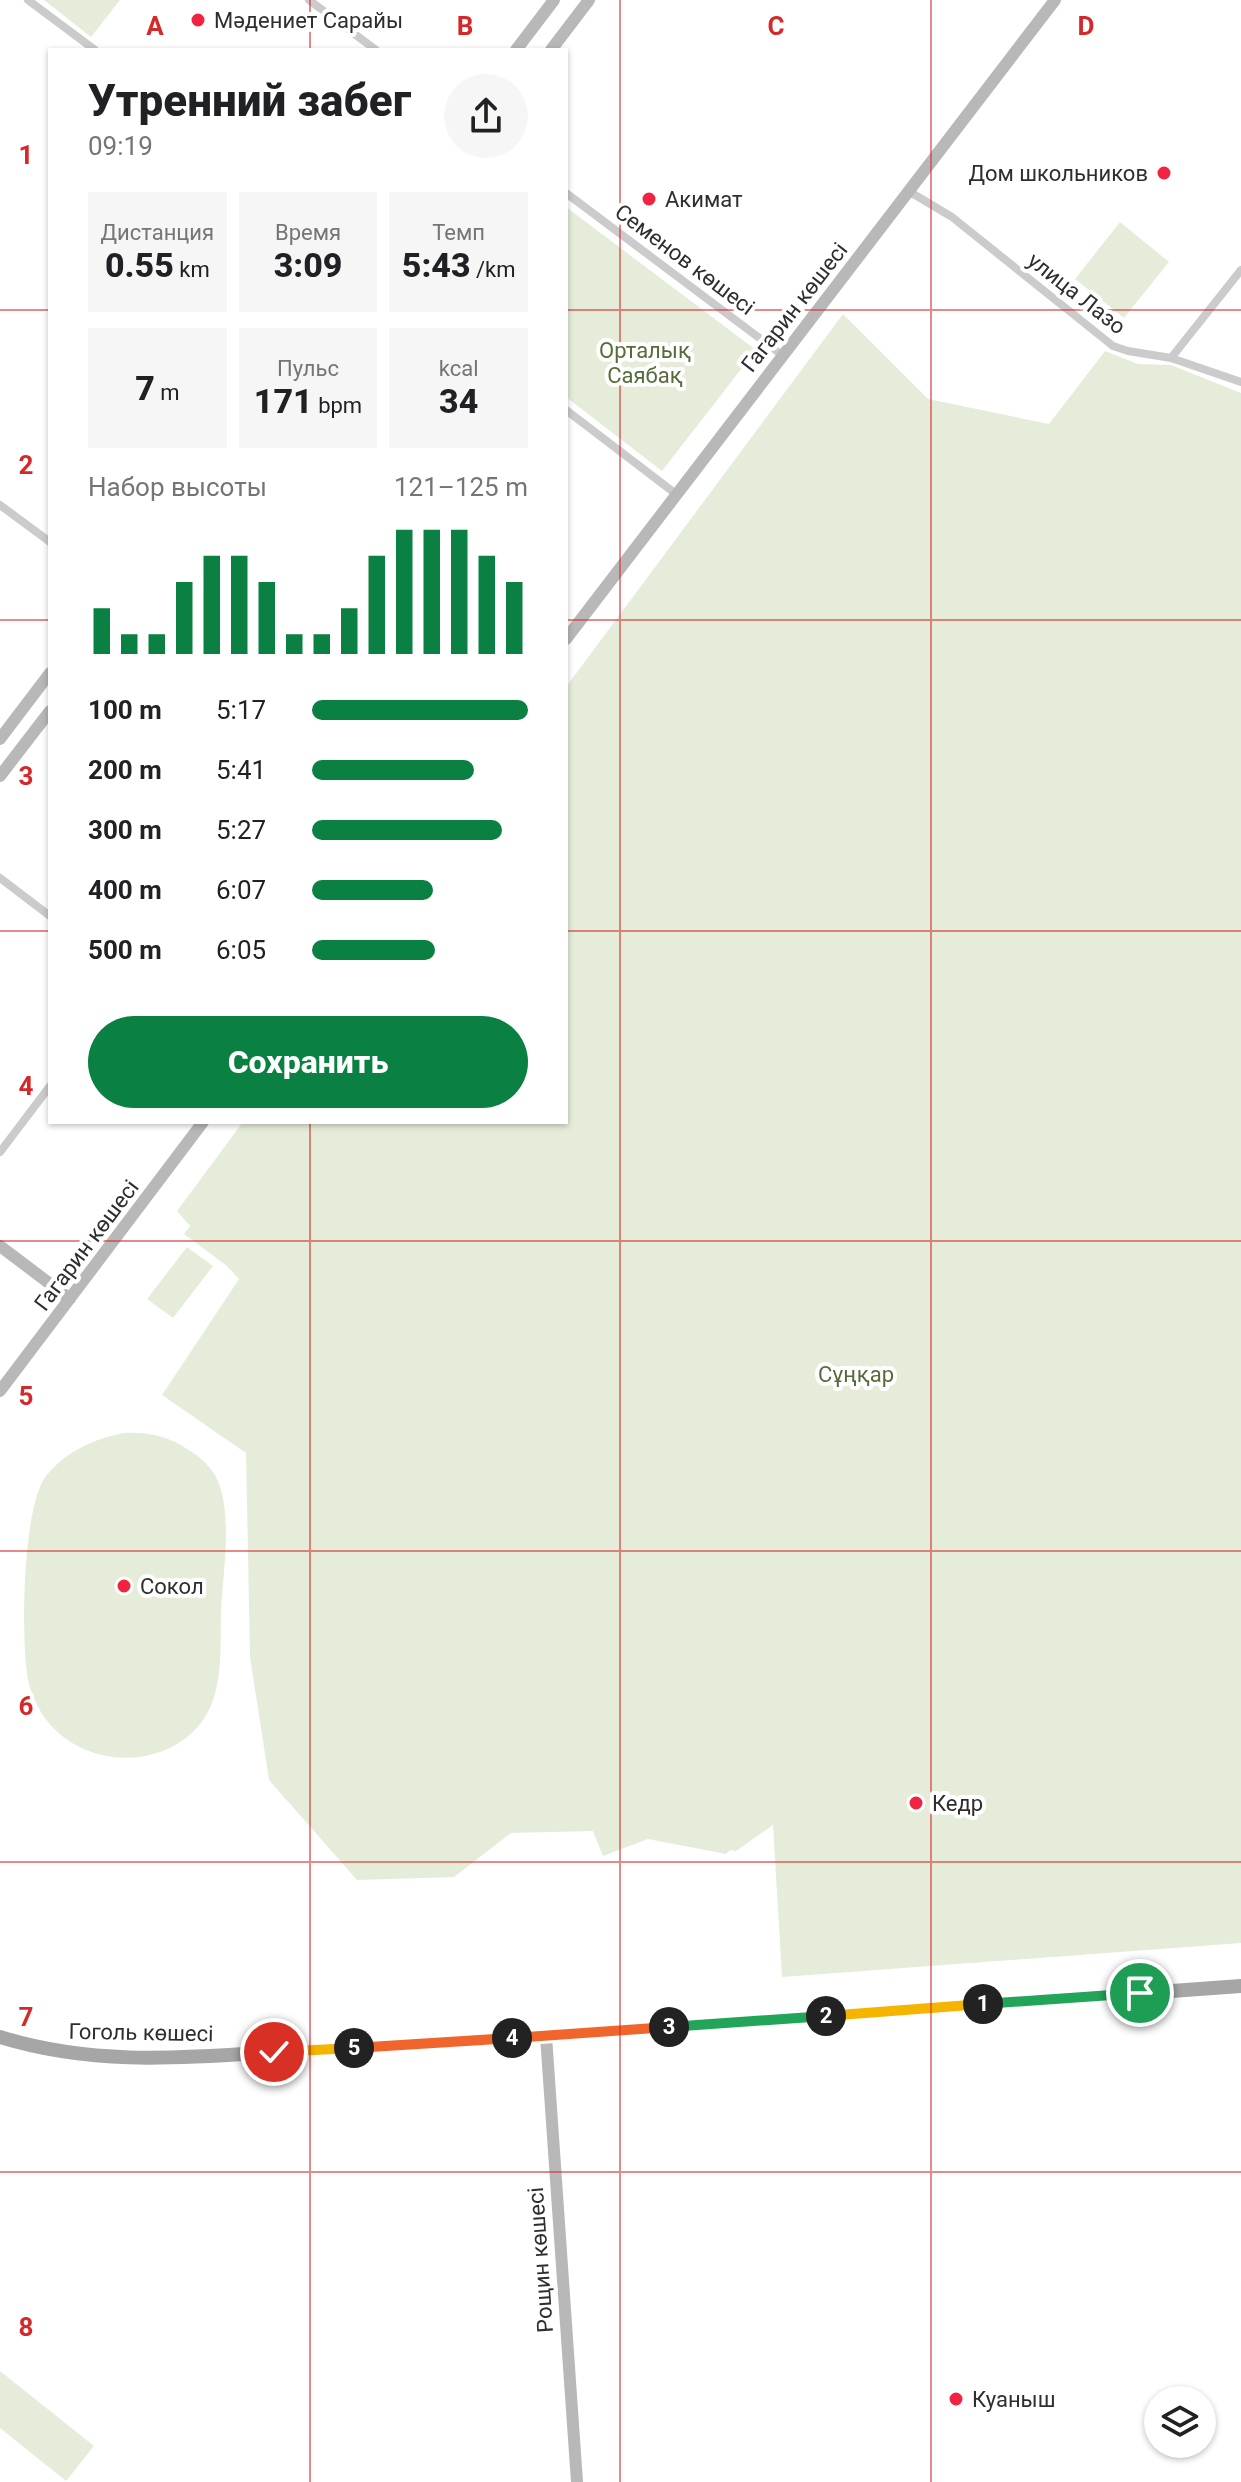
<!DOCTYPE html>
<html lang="ru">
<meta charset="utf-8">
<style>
body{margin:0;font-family:Roboto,sans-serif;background:#f6f6f6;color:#202124;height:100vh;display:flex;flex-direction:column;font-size:30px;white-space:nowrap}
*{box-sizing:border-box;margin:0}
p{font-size:26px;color:#757577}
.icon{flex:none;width:44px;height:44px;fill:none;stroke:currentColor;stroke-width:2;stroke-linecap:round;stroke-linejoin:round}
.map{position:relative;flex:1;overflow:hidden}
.sheet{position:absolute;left:48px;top:48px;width:520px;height:1076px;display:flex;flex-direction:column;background:#fff;border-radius:0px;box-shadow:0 2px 6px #0004}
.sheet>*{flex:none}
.controls{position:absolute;left:1144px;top:2386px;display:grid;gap:16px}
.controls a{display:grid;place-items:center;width:72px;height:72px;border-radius:50%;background:#fff;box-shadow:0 2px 6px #0004;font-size:40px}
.pin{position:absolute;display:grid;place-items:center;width:68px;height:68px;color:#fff;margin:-34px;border:4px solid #fff;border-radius:50%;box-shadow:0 2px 8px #0007}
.km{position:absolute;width:40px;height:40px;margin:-20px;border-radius:50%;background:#222;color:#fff;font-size:22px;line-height:40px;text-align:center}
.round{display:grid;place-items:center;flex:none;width:84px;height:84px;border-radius:42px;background:#f6f6f6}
.head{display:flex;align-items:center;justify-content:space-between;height:136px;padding:0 40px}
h1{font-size:44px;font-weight:800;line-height:60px}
.figures{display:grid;grid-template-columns:repeat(3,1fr);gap:12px;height:136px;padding:8px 40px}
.figures div{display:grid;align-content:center;border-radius:0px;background:#f6f6f6;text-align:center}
.figures b{font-size:34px;font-weight:800}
.figures small{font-size:22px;font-weight:400}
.figures p{font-size:22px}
.chart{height:224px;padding:16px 40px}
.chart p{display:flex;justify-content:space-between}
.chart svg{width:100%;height:144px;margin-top:8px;stroke:#0b8043;stroke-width:6}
.action{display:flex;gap:16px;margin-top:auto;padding:16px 40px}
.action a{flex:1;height:92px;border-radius:48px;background:#0b8043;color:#fff;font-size:32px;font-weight:800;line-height:92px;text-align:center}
ul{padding:0 40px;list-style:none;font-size:26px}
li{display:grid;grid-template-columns:128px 96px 1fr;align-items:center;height:60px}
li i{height:20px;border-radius:10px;background:#0b8043}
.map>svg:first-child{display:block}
</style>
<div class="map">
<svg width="1241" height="2482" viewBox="0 0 1241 2482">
<rect width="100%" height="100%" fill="#fff"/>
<path fill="#e5edda" d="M44,0H120L91,37Z
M566,207L756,350L662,471L566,397Z
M1120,222L1169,262L1124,318L1075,279Z
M843,314L928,399L1049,424L1105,351L1138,364L1171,365L1241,393V1943L782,1977L773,1825L736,1851L730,1850L726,1854L648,1839L603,1856L593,1831L511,1833L454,1877L357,1880L269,1780L250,1657L246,1453L162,1395L239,1279L227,1266L184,1234L190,1226L177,1211L243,1122H566V687Z
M187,1247L213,1266L173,1318L147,1299Z
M124,1433C148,1432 168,1436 187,1449C200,1457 210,1465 217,1479C233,1514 223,1572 221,1611C220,1645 224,1687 205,1717C170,1771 87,1770 48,1722C39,1711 33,1698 29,1684C20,1645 22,1507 46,1476C66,1451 94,1439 124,1433Z
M0,2371L94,2446L66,2481L0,2428Z"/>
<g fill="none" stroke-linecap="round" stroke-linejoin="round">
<path stroke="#cbcbcb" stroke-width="8" d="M28,0L95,50
M309,0L376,50
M910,192L952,217L1113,346L1128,351L1171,358L1241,382
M566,193L782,355
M1171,358L1241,270
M566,410L676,494
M0,505L50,542
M0,878L50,916
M0,1152L50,1086"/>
<path stroke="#b8b8b8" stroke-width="12" d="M516,50L554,0
M551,50L589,0
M566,639L1055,0
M0,739L50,673
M0,776L50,711
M0,1246L70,1299
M0,1391L203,1122
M546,2036L577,2482"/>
<path stroke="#a6a6a6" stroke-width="14" d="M0,2037C87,2064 171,2059 260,2053C319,2050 377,2046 435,2043C704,2026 973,2005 1241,1986"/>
</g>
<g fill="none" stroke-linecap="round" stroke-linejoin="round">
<defs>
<path id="split-1" d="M983,2004L1140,1993"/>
<path id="split-2" d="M826,2016L983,2004"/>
<path id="split-3" d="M669,2027L826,2016"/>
<path id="split-4" d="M512,2038L669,2027"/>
<path id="split-5" d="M354,2048L512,2038"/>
<path id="split-6" d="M274,2052L354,2048"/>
</defs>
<use href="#split-1" stroke="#fff" stroke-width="16"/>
<use href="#split-2" stroke="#fff" stroke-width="16"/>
<use href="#split-3" stroke="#fff" stroke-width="16"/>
<use href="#split-4" stroke="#fff" stroke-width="16"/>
<use href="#split-5" stroke="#fff" stroke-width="16"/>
<use href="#split-6" stroke="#fff" stroke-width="16"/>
<use href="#split-1" stroke="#22a559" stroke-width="10"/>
<use href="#split-2" stroke="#f5b400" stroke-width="10"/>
<use href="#split-3" stroke="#22a559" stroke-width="10"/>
<use href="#split-4" stroke="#f0652b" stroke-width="10"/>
<use href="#split-5" stroke="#f0652b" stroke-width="10"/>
<use href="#split-6" stroke="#f5b400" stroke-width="10"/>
</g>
<path fill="none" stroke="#d62828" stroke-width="2" stroke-opacity="0.55" d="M310,0V50M620,0V2482M931,0V2482M0,310H50M566,310H1241M0,620H50M566,620H1241M0,931H50M566,931H1241M310,1122V2482M0,1241H1241M0,1551H1241M0,1862H1241M0,2172H1241"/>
<g fill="#f22340" stroke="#fff" stroke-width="3">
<circle cx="198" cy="20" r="8"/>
<circle cx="1164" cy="173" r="8"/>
<circle cx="649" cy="199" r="8"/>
<circle cx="124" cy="1586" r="8"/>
<circle cx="916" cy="1803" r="8"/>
<circle cx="956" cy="2399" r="8"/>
</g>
<g text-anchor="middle" stroke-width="8" stroke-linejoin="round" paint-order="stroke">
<g font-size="22" fill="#2e2e2e" stroke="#fff" text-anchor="start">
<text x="214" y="28">Мәдениет Сарайы</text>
<text x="1148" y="181" text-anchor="end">Дом школьников</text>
<text x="665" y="207">Акимат</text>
<text x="140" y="1594">Сокол</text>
<text x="932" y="1811">Кедр</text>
<text x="972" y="2407">Куаныш</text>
</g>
<g font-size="22" fill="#2e2e2e" stroke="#fff">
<text transform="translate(685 259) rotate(37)" y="8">Семенов көшесі</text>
<text transform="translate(1077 293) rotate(38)" y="8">улица Лазо</text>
<text transform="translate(794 307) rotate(-52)" y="8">Гагарин көшесі</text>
<text transform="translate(86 1245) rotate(-53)" y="8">Гагарин көшесі</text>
<text transform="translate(141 2032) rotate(1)" y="8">Гоголь көшесі</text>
<text transform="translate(540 2260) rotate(-94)" y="8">Рощин көшесі</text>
</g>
<g font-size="22" fill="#546d38" stroke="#fff">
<text x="645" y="358">Орталық<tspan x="645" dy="25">Саябақ</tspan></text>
<text x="856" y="1382">Сұңқар</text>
</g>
</g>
<g font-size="26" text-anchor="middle" font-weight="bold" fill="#d62828" stroke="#fff" stroke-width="8" stroke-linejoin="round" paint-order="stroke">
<text x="155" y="35">A</text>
<text x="465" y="35">B</text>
<text x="776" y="35">C</text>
<text x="1086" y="35">D</text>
<text x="26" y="164">1</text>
<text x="26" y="474">2</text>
<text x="26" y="785">3</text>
<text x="26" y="1095">4</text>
<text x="26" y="1405">5</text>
<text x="26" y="1715">6</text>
<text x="26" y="2026">7</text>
<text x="26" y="2336">8</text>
</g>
</svg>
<div class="controls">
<a><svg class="icon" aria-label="layers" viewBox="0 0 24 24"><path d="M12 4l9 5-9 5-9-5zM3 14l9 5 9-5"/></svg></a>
</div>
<div class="pin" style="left:1140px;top:1993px;background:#1e9e55"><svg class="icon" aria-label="arrive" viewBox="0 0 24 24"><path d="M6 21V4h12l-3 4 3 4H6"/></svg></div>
<div class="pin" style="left:274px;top:2052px;background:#d93025"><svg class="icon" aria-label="check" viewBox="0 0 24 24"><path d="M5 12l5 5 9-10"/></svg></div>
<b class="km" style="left:983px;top:2004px">1</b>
<b class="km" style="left:826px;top:2016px">2</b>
<b class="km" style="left:669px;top:2027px">3</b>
<b class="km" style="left:512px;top:2038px">4</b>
<b class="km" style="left:354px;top:2048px">5</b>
<section class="sheet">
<div class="head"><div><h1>Утренний забег</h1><p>09:19</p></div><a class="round"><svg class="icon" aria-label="share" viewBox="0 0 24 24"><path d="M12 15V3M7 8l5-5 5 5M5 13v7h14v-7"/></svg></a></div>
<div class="figures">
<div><p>Дистанция</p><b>0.55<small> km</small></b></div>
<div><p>Время</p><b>3:09</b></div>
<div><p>Темп</p><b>5:43<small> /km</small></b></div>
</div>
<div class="figures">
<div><b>7<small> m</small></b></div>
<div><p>Пульс</p><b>171<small> bpm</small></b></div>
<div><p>kcal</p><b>34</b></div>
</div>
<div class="chart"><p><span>Набор высоты</span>121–125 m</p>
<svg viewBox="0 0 160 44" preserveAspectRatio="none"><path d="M5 44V30M15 44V38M25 44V38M35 44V22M45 44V14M55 44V14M65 44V22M75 44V38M85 44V38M95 44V30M105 44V14M115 44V6M125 44V6M135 44V6M145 44V14M155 44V22"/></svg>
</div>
<ul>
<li><b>100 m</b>5:17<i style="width:100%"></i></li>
<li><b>200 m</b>5:41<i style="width:75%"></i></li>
<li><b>300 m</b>5:27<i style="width:88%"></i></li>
<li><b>400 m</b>6:07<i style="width:56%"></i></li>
<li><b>500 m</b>6:05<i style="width:57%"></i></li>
</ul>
<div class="action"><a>Сохранить</a></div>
</section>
</div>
